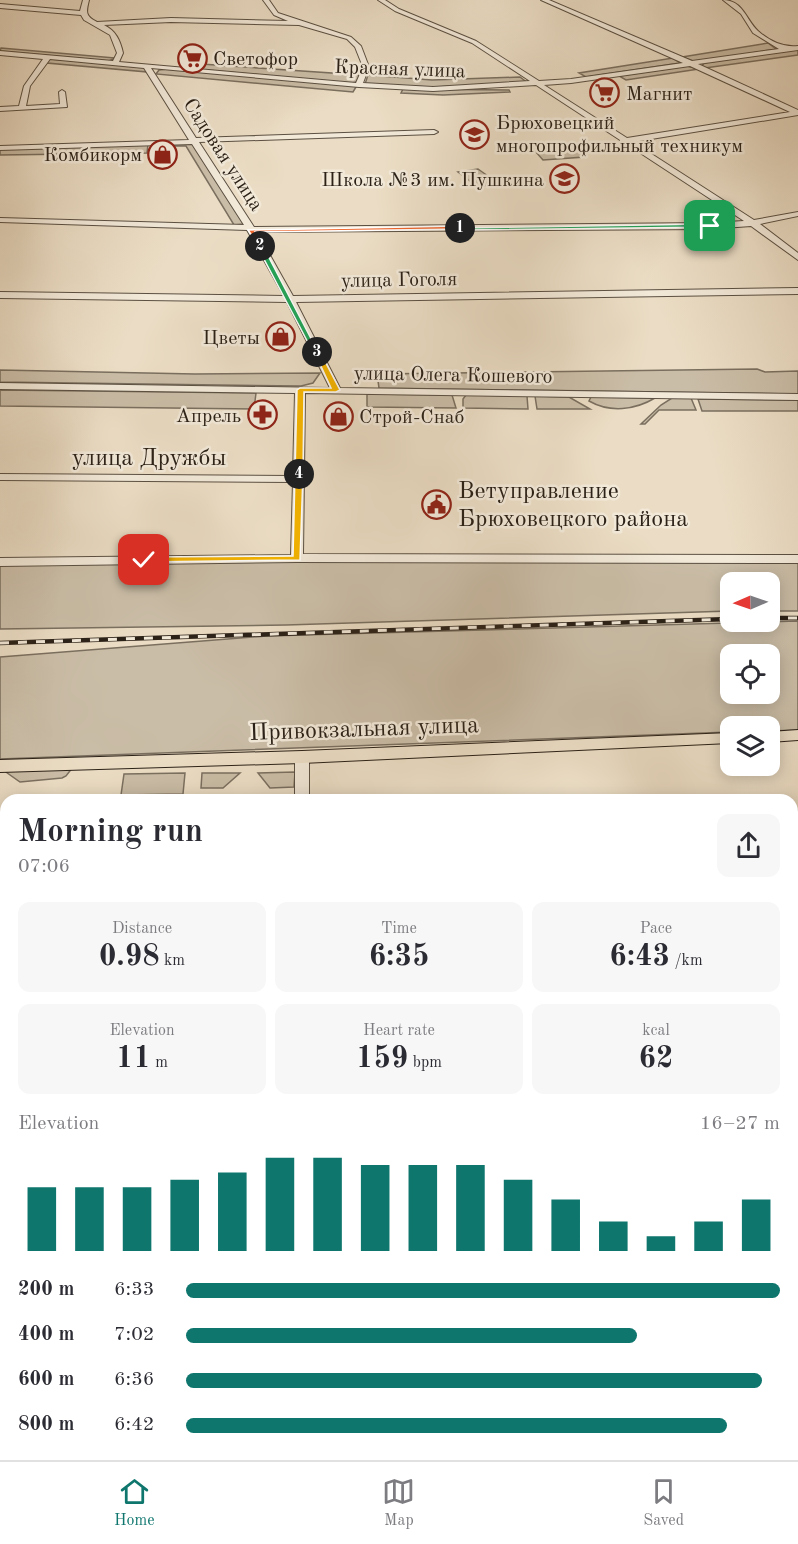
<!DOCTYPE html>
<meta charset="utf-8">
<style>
body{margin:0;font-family:"Old Standard TT",serif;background:#f7f7f7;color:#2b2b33;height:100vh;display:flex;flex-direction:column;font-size:22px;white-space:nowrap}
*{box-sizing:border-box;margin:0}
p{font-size:20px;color:#7c7c81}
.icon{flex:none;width:33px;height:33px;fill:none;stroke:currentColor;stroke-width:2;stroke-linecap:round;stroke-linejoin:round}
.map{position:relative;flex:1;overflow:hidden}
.panel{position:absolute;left:0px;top:794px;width:798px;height:668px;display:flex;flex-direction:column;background:#fff;border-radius:18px 18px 0 0;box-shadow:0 3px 15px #0003}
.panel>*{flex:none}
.needle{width:39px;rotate:268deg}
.buttons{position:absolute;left:720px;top:572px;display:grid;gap:12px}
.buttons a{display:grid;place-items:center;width:60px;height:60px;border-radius:12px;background:#fff;box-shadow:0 3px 15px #0003;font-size:30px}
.pin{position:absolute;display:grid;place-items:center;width:51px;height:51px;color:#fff;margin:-26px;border-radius:12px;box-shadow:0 3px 9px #0006}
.km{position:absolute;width:30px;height:30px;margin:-15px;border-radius:50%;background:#222;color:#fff;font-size:16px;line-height:30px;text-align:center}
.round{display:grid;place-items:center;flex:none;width:63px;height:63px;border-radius:12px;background:#f7f7f7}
.head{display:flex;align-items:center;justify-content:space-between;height:102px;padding:0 18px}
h1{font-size:33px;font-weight:800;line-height:45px}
.metrics{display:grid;grid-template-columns:repeat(3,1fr);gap:9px;height:102px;padding:6px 18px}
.metrics div{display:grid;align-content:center;border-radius:12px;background:#f7f7f7;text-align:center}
.metrics b{font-size:30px;font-weight:800}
.metrics small{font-size:16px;font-weight:400}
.metrics p{font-size:16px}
.chart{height:168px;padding:12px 18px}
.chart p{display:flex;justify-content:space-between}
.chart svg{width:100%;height:108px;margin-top:6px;stroke:#0f766e;stroke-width:6}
ul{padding:0 18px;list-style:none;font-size:20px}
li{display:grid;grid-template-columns:96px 72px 1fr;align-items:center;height:45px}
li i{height:15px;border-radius:8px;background:#0f766e}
.tabs{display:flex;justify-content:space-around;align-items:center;height:84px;border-top:2px solid #e1e1e2;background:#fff;font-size:16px;color:#7c7c81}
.tabs a{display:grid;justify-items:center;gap:3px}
.tabs .selected{color:#0f766e}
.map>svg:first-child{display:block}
</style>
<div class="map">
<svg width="798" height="1460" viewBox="0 0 798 1460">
<rect width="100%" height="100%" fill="#ebddc5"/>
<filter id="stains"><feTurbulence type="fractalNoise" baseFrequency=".00333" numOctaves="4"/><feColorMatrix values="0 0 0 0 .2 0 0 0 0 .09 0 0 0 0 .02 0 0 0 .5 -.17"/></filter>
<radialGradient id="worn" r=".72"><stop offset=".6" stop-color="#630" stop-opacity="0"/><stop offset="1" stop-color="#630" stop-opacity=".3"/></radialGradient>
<path fill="#cabda7" stroke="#7a6f5f" stroke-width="1.5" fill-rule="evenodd" d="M768,43L776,49L696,62L682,57Z
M1,48L115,58L109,61L0,51Z
M798,49V55L705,68L702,66L704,63Z
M673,58L680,63L586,77L579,73Z
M49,59L144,66L148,72L47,63Z
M201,64L361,75L357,82L351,83L195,69Z
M687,66L699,69L626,80L619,76Z
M168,69L354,86L356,87L353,92L156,74L159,70Z
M368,75L432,80L520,77L529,84L430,87L365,84Z
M403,89L509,90L510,92L443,95L401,93Z
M193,143L244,224L234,225L186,146H164L165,144Z
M148,144L147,153L0,155V149Z
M575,148L584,157L543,160L535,151Z
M478,169L498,183L478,187L458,172Z
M757,369L765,372L798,371V394L379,388L377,374Z
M0,370L195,374L320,373L313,383L301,386L0,382Z
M0,390L256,393L254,409L0,406Z
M367,394L452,395L456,408L367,407Z
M466,395L527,396L528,409L463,408V399Z
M535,396L569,397L590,409H537Z
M591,397L654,398H655C635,410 610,413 589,401Z
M672,398H691L696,410H659L645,424H641L661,405Z
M698,399L798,400V411H702Z
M297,561H798V611H770V582H730V611L286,625L0,629V564Z
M798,621V730L770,731V726H730V732L0,759V657L267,636ZM730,654H770V693H730Z
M73,767L66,776L62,778L20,782L3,770Z
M295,772L294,787L270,788L258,773Z
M185,773L183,794L121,795L124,774Z
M202,773H240L223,788H201Z
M792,1268H798V1460H289V1455H792Z"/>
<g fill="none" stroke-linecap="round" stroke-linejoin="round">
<defs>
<path id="minor" d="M83,0H89C86,12 85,16 97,22L171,18L288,21L274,15L263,0H269L278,13L351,37L361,46L369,67L363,83L433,87L530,81L472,43L395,11L378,0H385L399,9L476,41L539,81L571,79L683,63L541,0H549L692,61L779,49L753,33L741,14L723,0C743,0 746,20 758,31C769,41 784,48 798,46V50L698,64L798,110V115L633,142L754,220L798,212V216L760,224L798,253V260L751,226L710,229L257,232L293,296L798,288V294L296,302L340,388L798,394V400L305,393L303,554L798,555V563L297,562L0,566V558L291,555L293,482L0,480V474L293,476L295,393L0,389V383L330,388L287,302L0,298V292L284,296L247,230L0,222V218L244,225L192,144L0,150V146L189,140L144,68L50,59L30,86L26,106L60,104L59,92L62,90L65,92L67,107L0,111V107L19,106L24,86L43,59L0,55V51L113,61L117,53L110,35L84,20L81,15L0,8V4L80,11ZM171,22L299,25L347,39L355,47L363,67L356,83L119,62L123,53C120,40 116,31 104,25ZM690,66L790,112L627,138L544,85L571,83ZM151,68L359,87L433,91L536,85L620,140V143H625L744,221L710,223L254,227L199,142L434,134L438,132L434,130L196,138Z
M302,753L309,757V800H295V757Z
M792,914H798V924H792Z
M792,1089H798V1103H792Z
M0,1101H6V1115H0Z
M89,1455H109L108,1460H88Z"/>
<path id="major" d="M798,730V740L770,742V732Z
M730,733V743L302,763L0,772V760L302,751Z"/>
</defs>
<use href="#minor" stroke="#5b5042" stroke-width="2"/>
<use href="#major" stroke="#2b2117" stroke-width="2"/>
<use href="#minor" fill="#f2e9d9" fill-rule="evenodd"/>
<use href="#major" fill="#ebddc5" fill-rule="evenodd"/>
<defs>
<path id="rail" d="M770,618H798
M0,643L730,619"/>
</defs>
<use href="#rail" stroke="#2b2117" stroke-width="4.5"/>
<use href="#rail" stroke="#f2e9d9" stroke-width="3" stroke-dasharray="9" stroke-linecap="butt"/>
</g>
<path fill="#22a559" stroke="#fff" stroke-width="1.5" d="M710,224L712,227L460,230L457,228Z"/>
<path fill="#f0652b" stroke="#fff" stroke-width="1.5" d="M460,226L462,229L255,232L263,246L260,247L248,230Z"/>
<path fill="#22a559" stroke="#fff" stroke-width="1.5" d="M260,244L263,246L319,354L313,352L257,246Z"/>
<path fill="#f5b400" stroke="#fff" stroke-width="1.5" d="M314,351L320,352L340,390L336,392H304L303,474L299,477L295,474L297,390L300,388H331Z"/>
<path fill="#f5b400" stroke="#fff" stroke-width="1.5" d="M299,472L303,474L300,560L144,562L139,560L144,557L293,556L295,474Z"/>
<defs>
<symbol id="supermarket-ring" viewBox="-11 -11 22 22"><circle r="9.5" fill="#f2e9d9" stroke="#8f2418" stroke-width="1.5"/><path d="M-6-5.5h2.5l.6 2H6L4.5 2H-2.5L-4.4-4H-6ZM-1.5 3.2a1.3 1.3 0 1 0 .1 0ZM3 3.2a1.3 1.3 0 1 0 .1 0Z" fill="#8f2418"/></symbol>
<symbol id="university-ring" viewBox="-11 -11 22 22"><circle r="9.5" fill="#f2e9d9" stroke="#8f2418" stroke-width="1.5"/><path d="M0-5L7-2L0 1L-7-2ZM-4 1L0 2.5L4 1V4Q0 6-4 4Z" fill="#8f2418"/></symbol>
<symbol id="shop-ring" viewBox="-11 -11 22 22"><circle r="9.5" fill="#f2e9d9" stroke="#8f2418" stroke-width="1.5"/><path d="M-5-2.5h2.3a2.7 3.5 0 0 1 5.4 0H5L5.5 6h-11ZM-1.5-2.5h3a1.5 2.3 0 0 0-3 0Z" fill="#8f2418"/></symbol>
<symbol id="school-ring" viewBox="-11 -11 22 22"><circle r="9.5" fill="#f2e9d9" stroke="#8f2418" stroke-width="1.5"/><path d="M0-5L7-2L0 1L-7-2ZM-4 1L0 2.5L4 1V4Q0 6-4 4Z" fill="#8f2418"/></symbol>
<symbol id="pharmacy-ring" viewBox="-11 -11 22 22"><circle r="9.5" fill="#f2e9d9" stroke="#8f2418" stroke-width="1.5"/><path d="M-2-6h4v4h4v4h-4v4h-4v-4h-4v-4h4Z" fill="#8f2418"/></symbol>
<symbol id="civic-ring" viewBox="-11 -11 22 22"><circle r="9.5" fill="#f2e9d9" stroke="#8f2418" stroke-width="1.5"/><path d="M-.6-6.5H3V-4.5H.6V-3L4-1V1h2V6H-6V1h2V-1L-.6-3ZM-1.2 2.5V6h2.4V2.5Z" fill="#8f2418"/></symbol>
</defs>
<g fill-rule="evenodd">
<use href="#supermarket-ring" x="176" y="42" width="33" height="33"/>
<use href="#supermarket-ring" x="588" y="76" width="33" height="33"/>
<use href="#university-ring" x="458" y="118" width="33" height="33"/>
<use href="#shop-ring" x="146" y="138" width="33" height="33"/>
<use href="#school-ring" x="548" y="162" width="33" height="33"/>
<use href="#shop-ring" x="264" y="320" width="33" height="33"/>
<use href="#pharmacy-ring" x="246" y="398" width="33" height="33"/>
<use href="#shop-ring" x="322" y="400" width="33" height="33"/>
<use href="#civic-ring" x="420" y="488" width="33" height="33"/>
</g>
<g text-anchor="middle" stroke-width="5" stroke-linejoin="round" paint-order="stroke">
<g font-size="20" fill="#2b2117" stroke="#f2e9d9" text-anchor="start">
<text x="213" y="65">Светофор</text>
<text x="626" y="100">Магнит</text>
<text x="496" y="129">Брюховецкий<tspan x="496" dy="23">многопрофильный техникум</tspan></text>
<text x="142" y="161" text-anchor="end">Комбикорм</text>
<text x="544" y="186" text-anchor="end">Школа №3 им. Пушкина</text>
<text x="260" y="344" text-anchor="end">Цветы</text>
<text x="241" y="422" text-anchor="end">Апрель</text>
<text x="359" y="423">Строй-Снаб</text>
</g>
<g font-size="20" fill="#2b2117" stroke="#f2e9d9">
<text transform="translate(400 68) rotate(2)" y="7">Красная улица</text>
<text transform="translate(224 154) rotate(57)" y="7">Садовая улица</text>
<text transform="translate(399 279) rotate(-1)" y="7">улица Гоголя</text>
<text transform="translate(453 374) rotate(1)" y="7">улица Олега Кошевого</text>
</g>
<g font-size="24" fill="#2b2117" stroke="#f2e9d9">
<text x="149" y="465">улица Дружбы</text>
<text transform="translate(364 728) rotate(-2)" y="8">Привокзальная улица</text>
</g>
<g font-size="24" fill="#2b2117" stroke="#f2e9d9" text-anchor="start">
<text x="458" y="498">Ветуправление<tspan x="458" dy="28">Брюховецкого района</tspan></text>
</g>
</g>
<rect width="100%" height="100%" filter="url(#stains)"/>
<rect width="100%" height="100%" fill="url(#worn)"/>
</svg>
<div class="buttons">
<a><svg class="needle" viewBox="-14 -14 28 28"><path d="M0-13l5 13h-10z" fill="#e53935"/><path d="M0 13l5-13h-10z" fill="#7c7c81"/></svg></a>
<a><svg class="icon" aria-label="locate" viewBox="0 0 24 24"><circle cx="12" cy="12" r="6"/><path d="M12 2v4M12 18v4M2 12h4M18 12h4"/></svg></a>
<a><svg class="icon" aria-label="layers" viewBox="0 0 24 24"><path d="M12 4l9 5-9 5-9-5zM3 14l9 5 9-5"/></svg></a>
</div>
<div class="pin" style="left:710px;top:226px;background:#1e9e55"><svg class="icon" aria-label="arrive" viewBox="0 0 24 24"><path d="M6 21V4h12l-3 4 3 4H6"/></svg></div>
<div class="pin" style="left:144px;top:560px;background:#d93025"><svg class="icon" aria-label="check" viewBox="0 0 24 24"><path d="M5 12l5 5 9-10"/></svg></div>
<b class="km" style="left:460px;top:228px">1</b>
<b class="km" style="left:260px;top:246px">2</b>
<b class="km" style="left:317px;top:352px">3</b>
<b class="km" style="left:299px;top:474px">4</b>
<section class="panel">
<div class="head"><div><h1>Morning run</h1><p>07:06</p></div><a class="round"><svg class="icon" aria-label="share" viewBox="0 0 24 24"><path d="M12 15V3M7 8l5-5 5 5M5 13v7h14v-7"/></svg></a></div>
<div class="metrics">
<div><p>Distance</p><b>0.98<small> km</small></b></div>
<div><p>Time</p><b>6:35</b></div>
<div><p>Pace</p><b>6:43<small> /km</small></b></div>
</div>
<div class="metrics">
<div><p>Elevation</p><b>11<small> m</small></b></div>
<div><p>Heart rate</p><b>159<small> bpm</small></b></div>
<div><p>kcal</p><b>62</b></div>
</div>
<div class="chart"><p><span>Elevation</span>16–27 m</p>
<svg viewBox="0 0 160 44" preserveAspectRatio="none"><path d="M5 44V18M15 44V18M25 44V18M35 44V15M45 44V12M55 44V6M65 44V6M75 44V9M85 44V9M95 44V9M105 44V15M115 44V23M125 44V32M135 44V38M145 44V32M155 44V23"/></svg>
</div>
<ul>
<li><b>200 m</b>6:33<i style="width:100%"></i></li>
<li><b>400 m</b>7:02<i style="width:76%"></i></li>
<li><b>600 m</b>6:36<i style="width:97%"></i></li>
<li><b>800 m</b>6:42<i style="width:91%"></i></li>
</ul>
</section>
</div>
<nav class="tabs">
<a class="selected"><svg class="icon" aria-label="home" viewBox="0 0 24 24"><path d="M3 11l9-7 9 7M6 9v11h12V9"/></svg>Home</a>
<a><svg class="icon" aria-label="map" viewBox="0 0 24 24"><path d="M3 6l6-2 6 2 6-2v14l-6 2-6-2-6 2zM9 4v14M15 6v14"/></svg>Map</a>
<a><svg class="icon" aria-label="saved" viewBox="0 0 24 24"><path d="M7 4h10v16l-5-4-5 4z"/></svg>Saved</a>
</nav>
